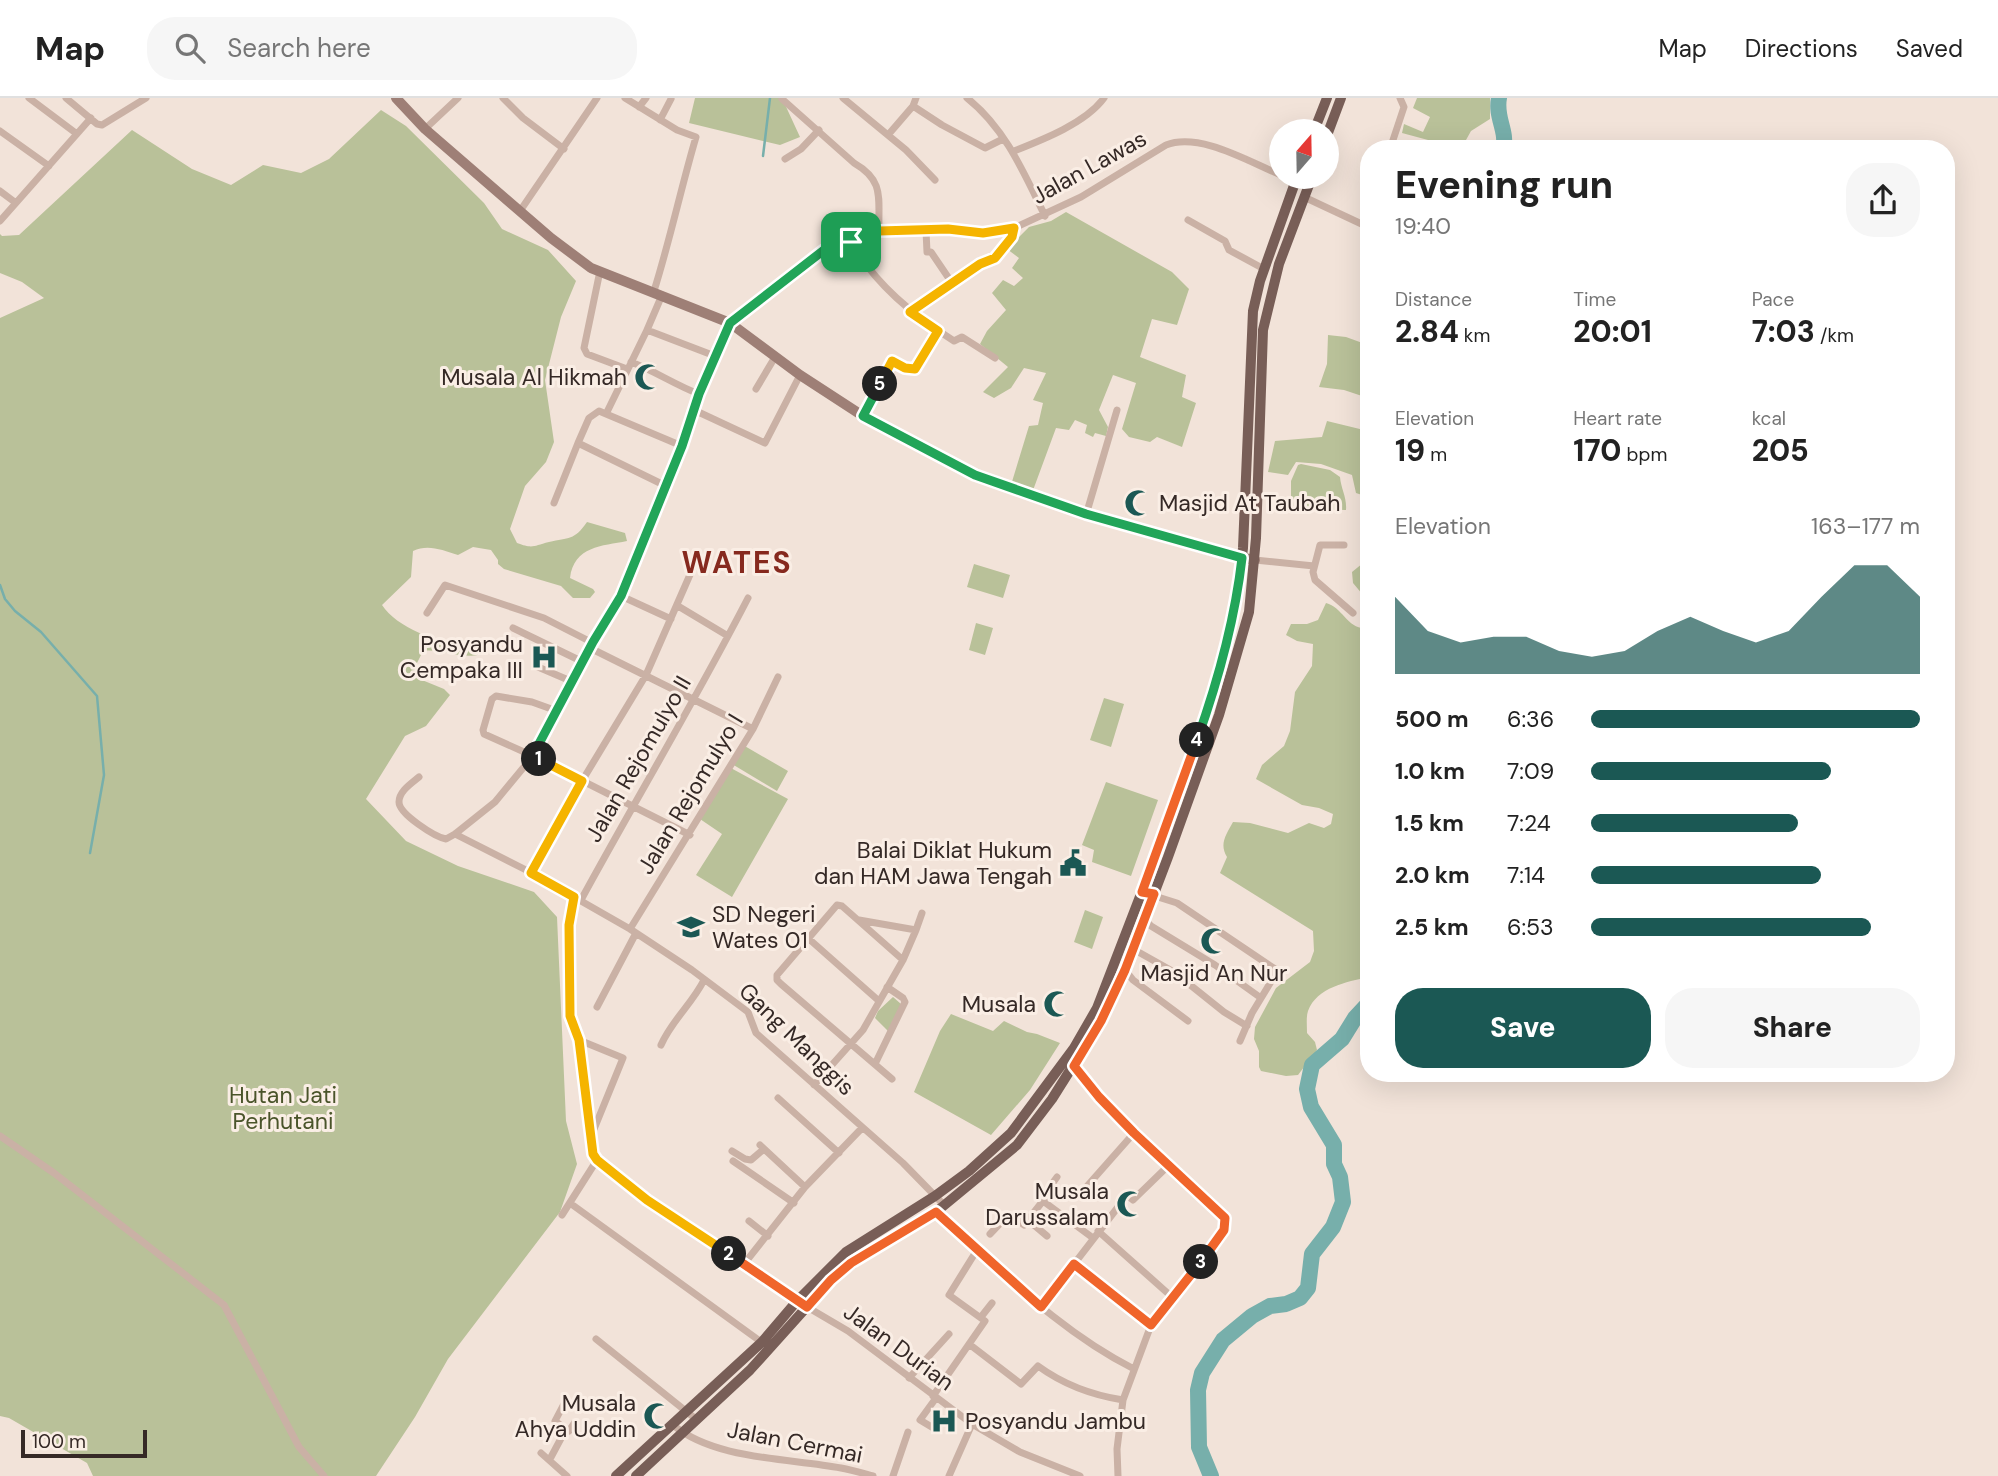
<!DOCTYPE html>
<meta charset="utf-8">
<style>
body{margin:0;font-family:"DM Sans",sans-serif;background:#f6f6f6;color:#222;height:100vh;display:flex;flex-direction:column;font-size:26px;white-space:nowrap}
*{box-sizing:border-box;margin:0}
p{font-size:23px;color:#767676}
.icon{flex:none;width:38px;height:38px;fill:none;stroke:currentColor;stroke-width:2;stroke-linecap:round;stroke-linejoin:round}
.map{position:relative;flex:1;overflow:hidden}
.details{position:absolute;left:1360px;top:42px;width:595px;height:942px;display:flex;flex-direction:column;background:#fff;border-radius:28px;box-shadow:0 7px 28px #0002}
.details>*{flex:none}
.needle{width:46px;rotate:20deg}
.tools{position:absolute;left:1269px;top:21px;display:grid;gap:14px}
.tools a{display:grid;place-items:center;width:70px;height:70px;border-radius:50%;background:#fff;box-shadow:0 7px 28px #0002;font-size:35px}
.scale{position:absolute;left:21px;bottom:18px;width:126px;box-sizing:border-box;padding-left:7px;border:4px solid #352926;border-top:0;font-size:19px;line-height:24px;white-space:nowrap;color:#352926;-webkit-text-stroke:5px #faeee5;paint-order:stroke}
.pin{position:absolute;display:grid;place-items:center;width:60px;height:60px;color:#fff;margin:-30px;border-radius:14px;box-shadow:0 4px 10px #0006}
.km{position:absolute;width:35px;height:35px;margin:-18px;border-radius:50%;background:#222;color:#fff;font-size:19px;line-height:35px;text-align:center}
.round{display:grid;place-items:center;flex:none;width:74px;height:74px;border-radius:28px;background:#f6f6f6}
.summary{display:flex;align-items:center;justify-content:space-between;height:119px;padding:0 35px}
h1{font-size:38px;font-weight:800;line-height:52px}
.stats{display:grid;grid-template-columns:repeat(3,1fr);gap:10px;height:119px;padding:7px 35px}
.stats div{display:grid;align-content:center}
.stats b{font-size:30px;font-weight:800}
.stats small{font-size:19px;font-weight:400}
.stats p{font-size:19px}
.chart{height:196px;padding:14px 35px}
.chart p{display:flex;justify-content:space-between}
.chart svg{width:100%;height:126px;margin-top:7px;fill:#1b5854;opacity:.7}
.primary-button{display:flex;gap:14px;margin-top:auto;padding:14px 35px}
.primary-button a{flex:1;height:80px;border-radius:28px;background:#1b5854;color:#fff;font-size:28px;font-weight:800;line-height:80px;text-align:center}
.primary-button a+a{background:#f6f6f6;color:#222}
ul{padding:0 35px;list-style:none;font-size:23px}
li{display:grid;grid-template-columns:112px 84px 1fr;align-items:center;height:52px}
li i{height:18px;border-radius:9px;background:#1b5854}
header{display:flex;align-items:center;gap:42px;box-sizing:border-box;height:98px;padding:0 35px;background:#fff;border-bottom:2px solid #e0e0e0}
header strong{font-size:33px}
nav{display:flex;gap:38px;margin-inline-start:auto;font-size:24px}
.search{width:490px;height:63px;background:#f6f6f6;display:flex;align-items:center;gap:18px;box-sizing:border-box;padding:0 24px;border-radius:28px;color:#767676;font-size:26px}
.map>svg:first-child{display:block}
</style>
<header>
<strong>Map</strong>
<div class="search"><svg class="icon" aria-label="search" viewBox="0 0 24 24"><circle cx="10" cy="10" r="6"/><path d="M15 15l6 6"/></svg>Search here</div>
<nav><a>Map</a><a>Directions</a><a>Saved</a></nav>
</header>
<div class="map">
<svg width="1998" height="1378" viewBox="0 0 1998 1378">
<rect width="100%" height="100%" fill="#f2e3d9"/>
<path fill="#b9c199" d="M695,0H782L800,39L780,47L689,25Z
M1417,0H1490V21L1471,33L1461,51H1431L1432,45L1428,42L1402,35L1404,26L1423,34L1430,19L1413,10Z
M381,12L406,28L484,105L502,131L548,152L576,183L561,219L545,282L554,344L546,364L525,388L510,431L517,445C533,451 533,448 549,444C569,439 574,443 587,424L625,435L627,443C602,448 574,448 570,480L593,491L595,494L590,500H573L561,488L504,471L498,466V462L491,452L473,449L458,457C442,452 428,446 413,453L411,479L382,507C396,529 439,546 465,546C471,545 476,544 482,545L488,552C469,566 445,550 423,553L416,567L422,582L444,591L450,597L426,628L405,638L366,701L406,743L458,768L534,794L557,819L566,1023L577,1066L560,1114L448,1261L415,1319L376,1378H93L87,1365L9,1320L0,1318V220L44,200L22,184L0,175V136L2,138L19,137L132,32L192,71L231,87L263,67L301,75L329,61Z
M1066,114L1172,174L1189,191L1177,227L1152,221L1140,259L1186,277L1182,299L1196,305L1182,349L1157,339L1150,344L1129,339L1122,331L1136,285L1113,277L1099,312L1108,329L1106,338L1095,335L1093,339L1085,335L1087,327L1075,322L1069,332L1056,330L1032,395L1011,387L1029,328L1038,327L1043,305L1033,302L1046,275L1024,270L1011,290L994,300L983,294L1008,269L980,246L987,233L1006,212L992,195L1003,182L1014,188L1023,180L1012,170L1019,160L1007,151L1029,129L1051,123Z
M1328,237L1346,239L1368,247V300L1344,292L1319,289L1327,266Z
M1327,323L1368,333V399L1356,395L1352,377L1321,366L1296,364L1288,377L1268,374L1275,343L1322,339Z
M1301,366L1330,372L1340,379C1341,391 1347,399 1346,412L1293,411L1294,402L1291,398V383L1298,367Z
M1368,461V503L1353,485L1352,474Z
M974,466L1010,477L1003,500L967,489Z
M1326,505C1343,509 1348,533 1368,530V879C1347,884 1317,889 1308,913C1306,919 1307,928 1307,935L1315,944L1317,952L1298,977L1286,978L1261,973L1259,969V953L1254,941L1255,929L1276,890L1310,864L1314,853L1313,833L1220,775L1227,759C1219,746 1226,737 1233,724L1250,725L1288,735L1309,725L1324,730L1331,726L1333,716L1319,710L1302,707L1256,681L1262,667L1284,648L1290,633L1295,594L1312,568L1313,546L1297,543L1286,537L1291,526H1307L1318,522Z
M976,525L993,530L985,557L969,552Z
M1104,600L1124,606L1111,649L1090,642Z
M743,647L788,673L777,693L732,666Z
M729,669L788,701L732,799L696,777L722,736L700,721Z
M1106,684L1158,702L1131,778L1092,764L1094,752L1082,747Z
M1085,812L1103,819L1092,851L1074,844Z
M893,899L901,906L888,933L875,920L878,913Z
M951,916L993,933L1004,923L1027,934L1037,936L1060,945L1030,992L991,1037L914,994L940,933Z"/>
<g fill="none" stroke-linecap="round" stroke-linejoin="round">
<path stroke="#77afab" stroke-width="2.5" d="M763,58L770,0
M0,487L5,501L15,513L41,534L97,598L104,677L90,755"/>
<path stroke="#77afab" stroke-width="16" d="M1499,0C1495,20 1508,33 1503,51
M1211,1378L1199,1349L1198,1292L1202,1275L1223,1242L1252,1218L1270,1208L1286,1206L1300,1200L1308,1190L1312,1156L1333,1129L1343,1104L1340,1079L1334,1066V1047L1311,1009L1307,991L1312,967L1342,941L1355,920L1368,906"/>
<path stroke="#cab1a5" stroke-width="7" d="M29,0L77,36
M66,0L97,26L102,27L146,0
M503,0L523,20L564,51
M625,0L677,32L696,39C681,90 670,142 654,193
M843,0L906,52L935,82
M967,0C1005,30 1024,75 1045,118
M782,1L854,65C885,83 878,100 879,133
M913,8L942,27L985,50L1003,41
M639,9L646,0
M660,22L671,1
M425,31L458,0
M0,33L49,68
M888,37L913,8L916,0
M1390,51L1404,9L1400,0
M1014,53C1042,42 1086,25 1104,0
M785,61L801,51L819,32
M0,93L16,105
M1304,99L1368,129
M520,113L597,0
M1188,122L1225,143L1229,152L1264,171
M0,123L91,20
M926,133L927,154H931L952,185
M851,144C876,187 913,217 954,243L962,239L995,260
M600,173L584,250L587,256L627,271
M662,197L647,232L715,258
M910,214L980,166L994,160L1012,139L1014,130
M631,264C655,273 675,287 699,296
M756,291L775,259
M694,312L765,345L800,277
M607,314L647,232
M863,318L892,263L905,270L915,271L938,233
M666,388L578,345L589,320L599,313L682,348
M554,405L578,345
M1086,417L1117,312
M1344,447H1320L1313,474L1315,482L1353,515
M1255,462L1314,468
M621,498L671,521
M678,508L728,538
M427,515L445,487L544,520L593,545
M513,530L583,564
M590,550L753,631
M538,569L573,584
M557,613L532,604L496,598L492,601L483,632L484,636L533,658L690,737
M419,679C412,685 399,693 399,704C399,716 435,739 446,741L455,736L495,704L533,658L593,545L621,498L682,348L699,296L730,225L733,221L824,151L879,133L948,131L983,135L1014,130L1081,99L1166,47C1200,34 1249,64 1281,77
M455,736L532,775L630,831L692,872L748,914L756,935L903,1065L944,1107
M532,775L582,683L646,577L696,463
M1142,794L1177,805L1275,871V877L1252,915L1240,943
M574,799L569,827L570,918L579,942L590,1041L593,1056L597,1062L647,1102L797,1203L848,1233L972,1326L1020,1354L1080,1378
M581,802C636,701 695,603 748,500
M1144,821L1151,828L1215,867L1261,900
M630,831L753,631L778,579
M916,832L922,815
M809,841L879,903
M1133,851L1174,874L1224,914L1247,928
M1125,872L1133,882L1188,923
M597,909L636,835
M579,942L623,960L590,1041
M661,947C672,922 692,906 704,882
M875,966L905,904L903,900L887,889
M1074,968L1099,999L1134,1035L1222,1115L1226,1126L1220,1139L1151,1227L1123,1302L1117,1351L1118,1378
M892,981L781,886L777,882V877L837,807L842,808L903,862
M814,987L863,932L903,862L916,832L859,822
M778,1000L839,1055
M0,1038L54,1075L224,1207L299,1349L324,1378
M760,1047L805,1089
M732,1053L745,1061L751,1062L764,1051
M733,1063L794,1105
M1081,1095L1134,1035
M1043,1103L1093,1140
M574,1108L764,1246
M936,1114C949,1129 965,1141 979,1154C1027,1198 1075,1241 1134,1271
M562,1117L597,1062
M1028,1122L1047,1138
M749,1123L768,1138
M1098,1133L1172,1199
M990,1136L1009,1116L1024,1127L1046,1099L1044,1097L1057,1079
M744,1166L805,1089L862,1030
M1074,1166L1151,1227
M1041,1209L1118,1109L1128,1098L1133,1102L1169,1067
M981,1219L992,1205
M596,1241L697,1322
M969,1246L1021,1286L1038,1268C1064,1287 1091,1297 1123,1302
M909,1280L949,1236
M933,1298L985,1223L949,1197L977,1152
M673,1327C715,1362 789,1360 841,1370C852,1372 862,1375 873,1378
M566,1331L555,1323L566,1302
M935,1331L920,1322L936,1300
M541,1355L567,1378
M550,1361L566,1331L569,1333L575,1324
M893,1378L908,1334
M949,1378L972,1326"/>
<path stroke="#9e7f76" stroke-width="10" d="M396,0L425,31L551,140L591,170L730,225L800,277L863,318L975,377L1086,417L1222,456L1255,462"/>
<path stroke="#785e57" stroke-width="10" d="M1314,33L1327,0
M1326,40L1341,0
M616,1378L762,1244L797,1203L846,1154L935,1098L969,1073L1011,1035L1074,950L1097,910L1151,770L1208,612L1237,500L1243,450L1253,213L1260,183L1297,79
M636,1378L750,1272L831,1182L877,1148L936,1114L1017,1047L1052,1001L1101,923L1125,872L1168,759L1219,617L1249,514L1256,440L1263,232L1279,166L1312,79"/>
</g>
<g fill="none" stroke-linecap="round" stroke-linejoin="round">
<defs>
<path id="split-1" d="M539,661L533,657L593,544L621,498L682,348L699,296L730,225L824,152L851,144"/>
<path id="split-2" d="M539,661L582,683L531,775L574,799L569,827L570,918L579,942L593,1056L597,1062L647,1102L729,1156"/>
<path id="split-3" d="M729,1156L807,1209L831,1182L851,1165L936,1114L1041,1209L1074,1166L1151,1227L1201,1164"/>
<path id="split-4" d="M1197,642L1142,794L1154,796L1125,872L1101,923L1074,968L1099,999L1134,1035L1225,1120L1224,1132L1201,1164"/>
<path id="split-5" d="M880,286L863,318L975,377L1086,416L1242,460C1235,521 1218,583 1197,642"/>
<path id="split-6" d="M851,144L879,133L948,131L983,135L1014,130L1012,139L995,160L980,166L910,214L938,233L915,271L905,270L892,263L880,286"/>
</defs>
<use href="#split-1" stroke="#fff" stroke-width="14"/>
<use href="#split-2" stroke="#fff" stroke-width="14"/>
<use href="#split-3" stroke="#fff" stroke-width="14"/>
<use href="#split-4" stroke="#fff" stroke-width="14"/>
<use href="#split-5" stroke="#fff" stroke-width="14"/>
<use href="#split-6" stroke="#fff" stroke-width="14"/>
<use href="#split-1" stroke="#22a559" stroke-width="9"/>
<use href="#split-2" stroke="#f5b400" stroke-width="9"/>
<use href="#split-3" stroke="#f0652b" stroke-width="9"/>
<use href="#split-4" stroke="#f0652b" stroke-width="9"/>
<use href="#split-5" stroke="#22a559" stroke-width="9"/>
<use href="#split-6" stroke="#f5b400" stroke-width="9"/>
</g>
<defs>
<symbol id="mosque-bare" viewBox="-9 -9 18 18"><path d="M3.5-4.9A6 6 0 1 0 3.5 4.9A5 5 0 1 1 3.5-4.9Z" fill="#1b5854" stroke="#faeee5" stroke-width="2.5" paint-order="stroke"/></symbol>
<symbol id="hospital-bare" viewBox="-9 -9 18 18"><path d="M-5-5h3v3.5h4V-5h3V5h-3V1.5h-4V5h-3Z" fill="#1b5854" stroke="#faeee5" stroke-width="2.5" paint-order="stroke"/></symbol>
<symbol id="civic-bare" viewBox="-9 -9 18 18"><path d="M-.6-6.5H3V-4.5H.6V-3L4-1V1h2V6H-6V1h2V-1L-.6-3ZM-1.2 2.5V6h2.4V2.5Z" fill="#1b5854" stroke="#faeee5" stroke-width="2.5" paint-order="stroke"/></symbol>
<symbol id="school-bare" viewBox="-9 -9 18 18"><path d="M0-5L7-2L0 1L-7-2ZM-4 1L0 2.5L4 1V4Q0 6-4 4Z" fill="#1b5854" stroke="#faeee5" stroke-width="2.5" paint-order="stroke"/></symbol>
</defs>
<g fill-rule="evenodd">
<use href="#mosque-bare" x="629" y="260" width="38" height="38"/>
<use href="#mosque-bare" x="1119" y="386" width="38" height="38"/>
<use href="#hospital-bare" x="525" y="540" width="38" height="38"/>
<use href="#civic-bare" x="1054" y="746" width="38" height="38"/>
<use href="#school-bare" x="672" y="810" width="38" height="38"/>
<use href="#mosque-bare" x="1195" y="824" width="38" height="38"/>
<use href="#mosque-bare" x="1038" y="887" width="38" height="38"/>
<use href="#mosque-bare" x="1111" y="1087" width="38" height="38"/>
<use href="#mosque-bare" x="638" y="1299" width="38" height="38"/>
<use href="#hospital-bare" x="925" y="1304" width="38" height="38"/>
</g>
<g text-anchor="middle" stroke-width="6" stroke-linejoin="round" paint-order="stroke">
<g font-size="23" fill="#352926" stroke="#faeee5">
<text transform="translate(1089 69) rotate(-29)" y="8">Jalan Lawas</text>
<text transform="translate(638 661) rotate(-60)" y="8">Jalan Rejomulyo II</text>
<text transform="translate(690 696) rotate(-59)" y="8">Jalan Rejomulyo I</text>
<text transform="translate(797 941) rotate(44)" y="8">Gang Manggis</text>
<text transform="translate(899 1249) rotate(36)" y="8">Jalan Durian</text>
<text transform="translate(795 1344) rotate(11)" y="8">Jalan Cermai</text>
</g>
<g font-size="23" fill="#352926" stroke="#faeee5" text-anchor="end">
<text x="627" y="287">Musala Al Hikmah</text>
<text x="1159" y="413" text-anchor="start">Masjid At Taubah</text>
<text x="523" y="554">Posyandu<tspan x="523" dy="26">Cempaka III</tspan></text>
<text x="1052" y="760">Balai Diklat Hukum<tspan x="1052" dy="26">dan HAM Jawa Tengah</tspan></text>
<text x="712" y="824" text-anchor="start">SD Negeri<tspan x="712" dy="26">Wates 01</tspan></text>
<text x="1214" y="883" text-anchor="middle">Masjid An Nur</text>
<text x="1036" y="914">Musala</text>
<text x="1109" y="1101">Musala<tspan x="1109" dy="26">Darussalam</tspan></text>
<text x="636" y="1313">Musala<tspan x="636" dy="26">Ahya Uddin</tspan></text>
<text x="965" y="1331" text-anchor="start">Posyandu Jambu</text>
</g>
<g font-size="23" fill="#4a542a" stroke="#faeee5">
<text x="283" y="1005">Hutan Jati<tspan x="283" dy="26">Perhutani</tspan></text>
</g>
<g font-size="30" font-weight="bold" letter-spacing="2" fill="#86291e" stroke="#faeee5">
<text x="737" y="475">WATES</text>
</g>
</g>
</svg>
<div class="tools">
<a><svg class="needle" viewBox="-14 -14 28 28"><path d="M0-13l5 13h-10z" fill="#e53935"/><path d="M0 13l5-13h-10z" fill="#767676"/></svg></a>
</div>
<div class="scale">100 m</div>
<div class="pin" style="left:851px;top:144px;background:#1e9e55"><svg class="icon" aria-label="arrive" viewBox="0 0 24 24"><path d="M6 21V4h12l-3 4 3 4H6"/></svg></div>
<b class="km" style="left:539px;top:661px">1</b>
<b class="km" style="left:729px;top:1156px">2</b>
<b class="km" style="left:1201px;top:1164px">3</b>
<b class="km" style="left:1197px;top:642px">4</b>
<b class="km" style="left:880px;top:286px">5</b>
<section class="details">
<div class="summary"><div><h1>Evening run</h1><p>19:40</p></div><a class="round"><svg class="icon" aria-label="share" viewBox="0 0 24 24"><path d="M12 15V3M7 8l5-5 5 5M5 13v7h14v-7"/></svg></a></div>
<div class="stats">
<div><p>Distance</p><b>2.84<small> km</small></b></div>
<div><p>Time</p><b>20:01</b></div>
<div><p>Pace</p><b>7:03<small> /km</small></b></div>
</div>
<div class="stats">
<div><p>Elevation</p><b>19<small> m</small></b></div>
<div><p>Heart rate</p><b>170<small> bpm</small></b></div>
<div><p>kcal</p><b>205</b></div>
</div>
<div class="chart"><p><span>Elevation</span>163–177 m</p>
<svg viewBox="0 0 160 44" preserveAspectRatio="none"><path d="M0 44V17L10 29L20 33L30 31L40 31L50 36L60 38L70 36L80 29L90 24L100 29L110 33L120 29L130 17L140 6L150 6L160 17V44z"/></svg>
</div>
<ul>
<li><b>500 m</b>6:36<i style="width:100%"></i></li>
<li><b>1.0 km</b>7:09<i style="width:73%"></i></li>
<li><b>1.5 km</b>7:24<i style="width:63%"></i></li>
<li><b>2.0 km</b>7:14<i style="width:70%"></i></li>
<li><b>2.5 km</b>6:53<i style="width:85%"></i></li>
</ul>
<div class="primary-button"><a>Save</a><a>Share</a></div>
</section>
</div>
